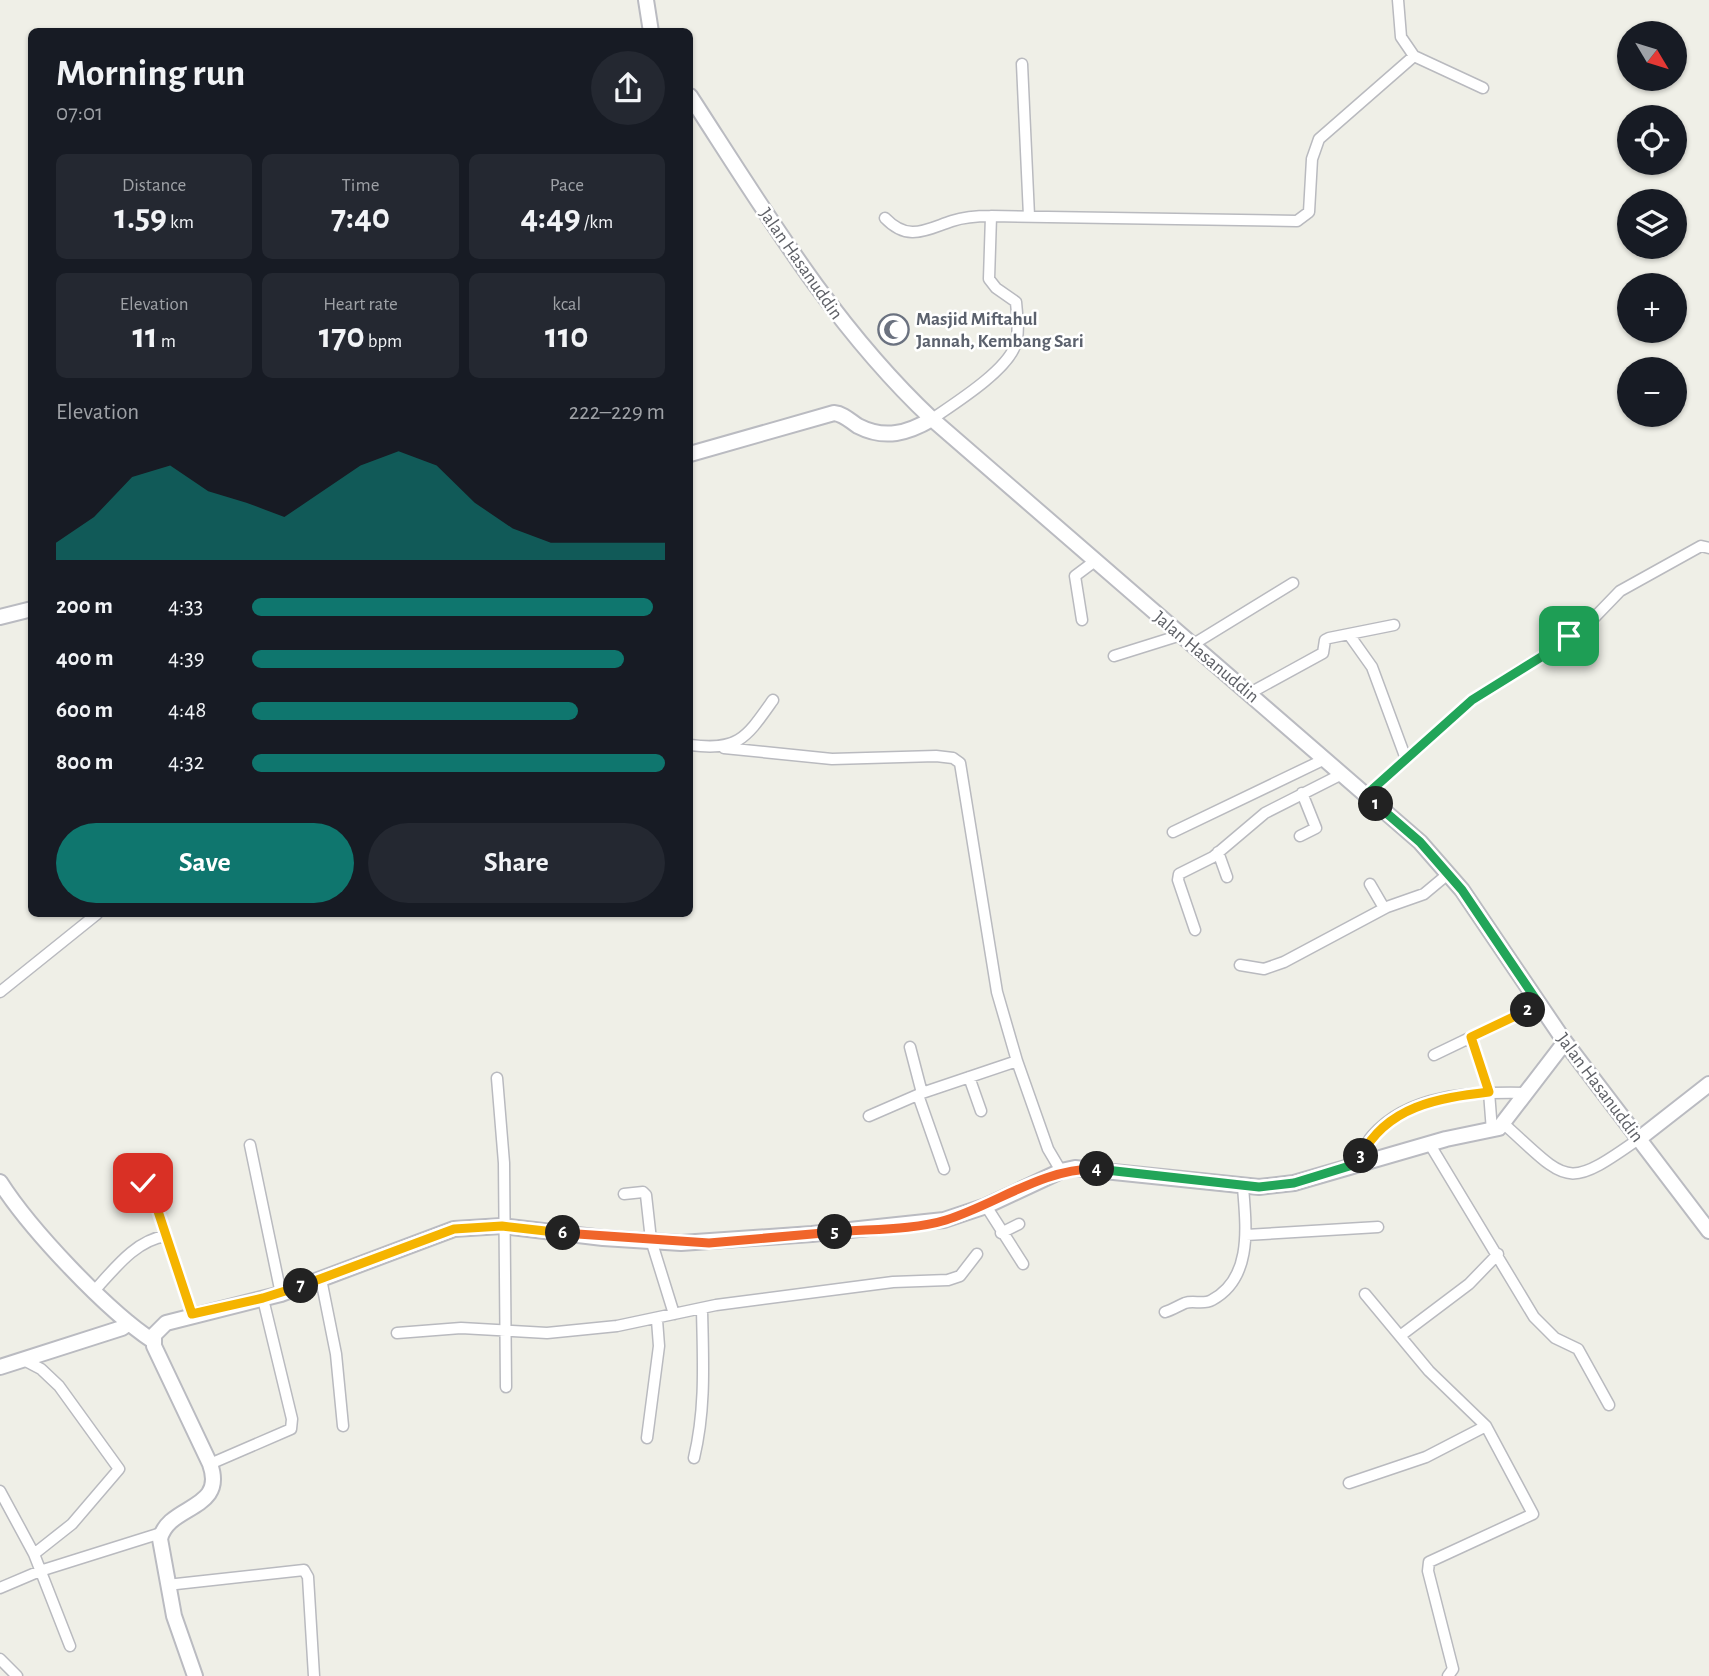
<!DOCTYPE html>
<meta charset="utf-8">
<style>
body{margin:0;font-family:"Alegreya Sans",sans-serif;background:#242831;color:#f1f3f6;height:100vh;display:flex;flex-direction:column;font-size:26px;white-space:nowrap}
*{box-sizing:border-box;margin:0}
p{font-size:23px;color:#9ea1a6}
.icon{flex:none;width:38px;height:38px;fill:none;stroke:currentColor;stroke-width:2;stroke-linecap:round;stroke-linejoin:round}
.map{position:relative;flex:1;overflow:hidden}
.panel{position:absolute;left:28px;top:28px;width:665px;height:889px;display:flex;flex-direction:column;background:#171b24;border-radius:10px;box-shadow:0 2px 5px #0004}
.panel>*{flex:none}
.needle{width:46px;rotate:128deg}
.tools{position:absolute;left:1617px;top:21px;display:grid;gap:14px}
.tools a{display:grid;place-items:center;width:70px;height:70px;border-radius:50%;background:#171b24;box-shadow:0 2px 5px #0004;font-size:35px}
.pin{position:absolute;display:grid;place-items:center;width:60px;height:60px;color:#fff;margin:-30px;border-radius:14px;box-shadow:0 4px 10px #0006}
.km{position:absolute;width:35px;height:35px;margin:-18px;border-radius:50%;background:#222;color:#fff;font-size:19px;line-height:35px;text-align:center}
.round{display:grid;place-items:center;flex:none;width:74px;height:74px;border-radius:37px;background:#242831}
.head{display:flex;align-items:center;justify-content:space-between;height:119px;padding:0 28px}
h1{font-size:38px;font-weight:700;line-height:52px}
.stats{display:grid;grid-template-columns:repeat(3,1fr);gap:10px;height:119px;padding:7px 28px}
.stats div{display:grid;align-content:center;border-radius:10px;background:#242831;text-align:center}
.stats b{font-size:35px;font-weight:700}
.stats small{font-size:19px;font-weight:400}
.stats p{font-size:19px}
.chart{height:196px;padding:14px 28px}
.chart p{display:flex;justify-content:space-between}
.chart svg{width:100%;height:126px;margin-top:7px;fill:#0f766e;opacity:.7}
.button{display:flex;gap:14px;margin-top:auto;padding:14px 28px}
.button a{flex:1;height:80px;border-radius:42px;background:#0f766e;color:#fff;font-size:28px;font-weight:700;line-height:80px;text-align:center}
.button a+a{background:#242831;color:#f1f3f6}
ul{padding:0 28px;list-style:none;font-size:23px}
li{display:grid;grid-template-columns:112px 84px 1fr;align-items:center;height:52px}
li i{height:18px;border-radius:9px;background:#0f766e}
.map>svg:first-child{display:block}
</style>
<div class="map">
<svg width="1709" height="1676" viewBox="0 0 1709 1676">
<rect width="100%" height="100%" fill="#efefe7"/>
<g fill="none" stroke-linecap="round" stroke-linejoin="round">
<defs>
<path id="street" d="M1398,0L1401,37L1414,56L1483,88
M1022,64L1029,216
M885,218C908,242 925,230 952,221C964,217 978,216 991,216
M932,419C955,403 1005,372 1015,346C1020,333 1017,315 1016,302L996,288L989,279L991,216L1297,221L1309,212L1312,159L1319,139L1414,56
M1082,620L1075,576L1095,561
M1350,636L1372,667L1406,759
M1192,645L1293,583
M1114,656L1181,635
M1250,693L1323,653L1325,640L1329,638L1394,625
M690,745C739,751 746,738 773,700
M724,748L832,759L936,756L953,758L960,763L997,992L1017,1061L1048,1149L1061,1171
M1366,795L1472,700L1560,645L1591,621L1620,591L1701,546L1709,548
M1173,832L1325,759
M1300,836L1316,828L1302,793
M1218,852L1227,877
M1370,884L1384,908
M1195,930L1178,880L1179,874L1213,857L1265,813L1342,774
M1240,965L1264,969L1284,962L1387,907L1424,894L1448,874
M0,992L97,914
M1471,1037L1489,1092L1492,1131
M910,1047L922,1093
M1434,1055L1540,1004
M969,1077L981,1111
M497,1078L504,1163L506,1387
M918,1095L944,1169
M869,1116L922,1093L1017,1061
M1504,1124C1569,1183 1565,1191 1640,1138
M1429,1143L1534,1317L1555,1338L1578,1349L1609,1405
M250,1145L281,1294
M1356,1164C1361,1155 1365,1144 1372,1136C1409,1093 1473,1092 1525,1093
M131,1168L152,1193L192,1314
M624,1194L643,1192L646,1195L651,1240L674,1314
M986,1206L1023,1264
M1001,1233L1019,1224
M1246,1235L1378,1227
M321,1279L336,1354L343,1426
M95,1290C115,1268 136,1240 166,1236
M1365,1294L1429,1371L1486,1426L1533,1514L1429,1562L1428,1571L1453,1669L1448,1676
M1165,1312C1172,1310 1178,1306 1185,1303C1193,1300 1204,1305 1212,1300C1253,1278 1246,1226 1243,1187
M397,1333L461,1328L547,1333L617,1326L716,1305L893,1282L948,1280L960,1276L977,1254
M1400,1336L1469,1284L1498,1254
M22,1359L41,1369L59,1386L119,1469L72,1524L34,1554
M647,1438L659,1346L657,1320
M694,1458C706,1408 703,1360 702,1309
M210,1464L291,1429L292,1419L263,1299
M1349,1483L1426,1457L1486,1426
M0,1491L34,1554L70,1646
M167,1585L304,1570L308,1577L314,1676
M0,1588L40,1571L161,1533
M0,1659L17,1676"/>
<path id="secondary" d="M646,0L651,32
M690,96C764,210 833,326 932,419L1420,842L1462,890L1565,1042L1709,1231
M690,454L834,413C844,414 850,421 858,426C885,440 908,433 932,419
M0,617L32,609
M1640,1138L1709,1084
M0,1182C30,1229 106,1310 153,1341
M0,1367L122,1328L129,1323
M195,1676L174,1616L160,1539C168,1504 227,1511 210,1464L154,1346V1335L166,1323L281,1294L454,1229L502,1226L603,1238L681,1243L812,1234L944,1220L986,1206L1061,1171L1075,1168L1259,1187L1294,1183L1446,1139L1499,1128L1565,1042"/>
</defs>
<use href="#street" stroke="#b9babf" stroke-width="13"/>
<use href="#secondary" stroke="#babbc1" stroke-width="18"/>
<use href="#street" stroke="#fff" stroke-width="10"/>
<use href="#secondary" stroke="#fff" stroke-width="14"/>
</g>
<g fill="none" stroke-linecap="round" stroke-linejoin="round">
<defs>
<path id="split-1" d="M1376,804L1366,795L1472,700L1554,649L1569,636"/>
<path id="split-2" d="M1376,804L1420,842L1462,890L1539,1004L1528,1010"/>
<path id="split-3" d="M1361,1156C1387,1106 1438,1098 1489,1092L1471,1037L1528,1010"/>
<path id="split-4" d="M1097,1169L1259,1187L1294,1183L1356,1164L1361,1156"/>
<path id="split-5" d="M835,1232C869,1229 914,1230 946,1220C997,1204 1043,1168 1097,1169"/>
<path id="split-6" d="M563,1233L709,1243L835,1232"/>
<path id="split-7" d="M301,1286L454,1229L502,1226L563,1233"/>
<path id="split-8" d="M143,1183L152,1193L192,1314L263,1298L301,1286"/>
</defs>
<use href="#split-1" stroke="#fff" stroke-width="14"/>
<use href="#split-2" stroke="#fff" stroke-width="14"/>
<use href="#split-3" stroke="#fff" stroke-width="14"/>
<use href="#split-4" stroke="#fff" stroke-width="14"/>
<use href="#split-5" stroke="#fff" stroke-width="14"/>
<use href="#split-6" stroke="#fff" stroke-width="14"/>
<use href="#split-7" stroke="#fff" stroke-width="14"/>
<use href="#split-8" stroke="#fff" stroke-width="14"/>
<use href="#split-1" stroke="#22a559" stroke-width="9"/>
<use href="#split-2" stroke="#22a559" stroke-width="9"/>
<use href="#split-3" stroke="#f5b400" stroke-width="9"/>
<use href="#split-4" stroke="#22a559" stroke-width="9"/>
<use href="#split-5" stroke="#f0652b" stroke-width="9"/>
<use href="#split-6" stroke="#f0652b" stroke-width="9"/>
<use href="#split-7" stroke="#f5b400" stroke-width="9"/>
<use href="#split-8" stroke="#f5b400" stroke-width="9"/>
</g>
<defs>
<symbol id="mosque-ring" viewBox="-11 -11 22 22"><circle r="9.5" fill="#fff" stroke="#6b7280" stroke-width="1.5"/><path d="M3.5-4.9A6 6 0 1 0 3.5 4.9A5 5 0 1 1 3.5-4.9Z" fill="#6b7280"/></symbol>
</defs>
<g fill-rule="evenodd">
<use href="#mosque-ring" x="876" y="312" width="35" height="35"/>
</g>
<g text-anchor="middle" stroke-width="5" stroke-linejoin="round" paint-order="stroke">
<g font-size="19" fill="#5e6066" stroke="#fff">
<text transform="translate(802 263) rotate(55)" y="7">Jalan Hasanuddin</text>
<text transform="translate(1207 656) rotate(40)" y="7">Jalan Hasanuddin</text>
<text transform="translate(1601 1087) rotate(53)" y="7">Jalan Hasanuddin</text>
</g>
<g font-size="19" font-weight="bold" fill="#5b616d" stroke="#fff" text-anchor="start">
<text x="916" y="325">Masjid Miftahul<tspan x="916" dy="22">Jannah, Kembang Sari</tspan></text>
</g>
</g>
</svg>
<div class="tools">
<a><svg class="needle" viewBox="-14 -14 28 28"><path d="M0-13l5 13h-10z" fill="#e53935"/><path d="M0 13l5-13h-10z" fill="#9ea1a6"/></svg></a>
<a><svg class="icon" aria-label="locate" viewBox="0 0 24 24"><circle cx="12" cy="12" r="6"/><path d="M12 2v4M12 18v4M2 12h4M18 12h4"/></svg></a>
<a><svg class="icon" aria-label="layers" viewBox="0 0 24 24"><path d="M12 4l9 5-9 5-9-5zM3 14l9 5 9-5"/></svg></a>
<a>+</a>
<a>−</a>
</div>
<div class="pin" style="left:1569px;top:636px;background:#1e9e55"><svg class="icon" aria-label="arrive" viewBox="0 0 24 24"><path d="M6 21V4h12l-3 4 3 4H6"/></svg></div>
<div class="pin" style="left:143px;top:1183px;background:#d93025"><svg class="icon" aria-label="check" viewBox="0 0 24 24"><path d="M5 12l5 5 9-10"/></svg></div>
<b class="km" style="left:1376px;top:804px">1</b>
<b class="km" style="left:1528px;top:1010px">2</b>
<b class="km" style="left:1361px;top:1156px">3</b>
<b class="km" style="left:1097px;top:1169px">4</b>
<b class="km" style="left:835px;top:1232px">5</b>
<b class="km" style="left:563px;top:1233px">6</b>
<b class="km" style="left:301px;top:1286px">7</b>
<section class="panel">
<div class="head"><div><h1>Morning run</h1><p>07:01</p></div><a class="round"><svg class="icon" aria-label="share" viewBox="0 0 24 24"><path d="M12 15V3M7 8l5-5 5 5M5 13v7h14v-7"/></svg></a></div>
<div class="stats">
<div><p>Distance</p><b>1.59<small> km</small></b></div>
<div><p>Time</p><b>7:40</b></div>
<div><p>Pace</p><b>4:49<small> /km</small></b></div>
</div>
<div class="stats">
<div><p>Elevation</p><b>11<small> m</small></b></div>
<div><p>Heart rate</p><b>170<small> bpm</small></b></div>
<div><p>kcal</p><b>110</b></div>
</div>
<div class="chart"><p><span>Elevation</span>222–229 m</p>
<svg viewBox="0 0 160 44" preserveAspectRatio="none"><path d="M0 44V38L10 29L20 15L30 11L40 20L50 24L60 29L70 20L80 11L90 6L100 11L110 24L120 33L130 38L140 38L150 38L160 38V44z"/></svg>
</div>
<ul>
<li><b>200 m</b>4:33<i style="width:97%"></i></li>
<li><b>400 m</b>4:39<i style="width:90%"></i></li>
<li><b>600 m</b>4:48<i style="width:79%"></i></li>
<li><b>800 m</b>4:32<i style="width:100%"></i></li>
</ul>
<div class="button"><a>Save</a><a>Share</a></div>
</section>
</div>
